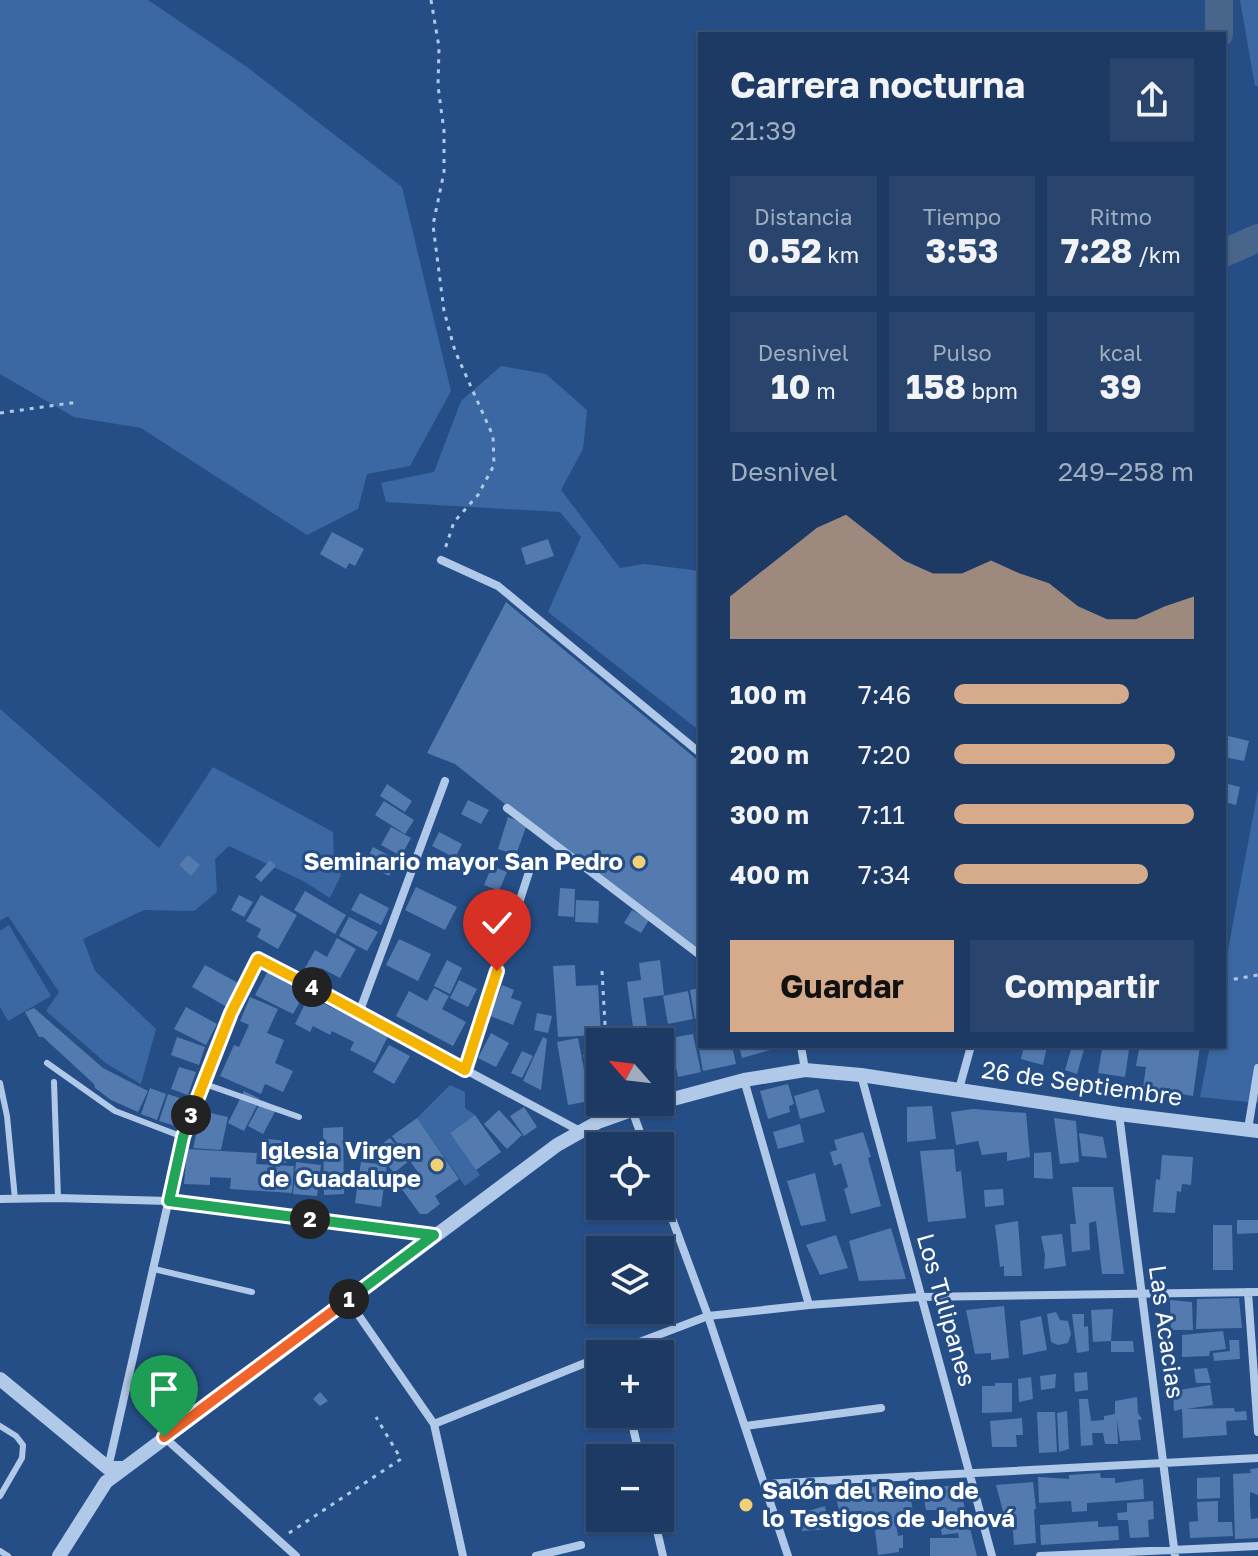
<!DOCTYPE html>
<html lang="es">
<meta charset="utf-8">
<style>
body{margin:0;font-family:"Golos Text",sans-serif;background:#29456d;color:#f1f3f6;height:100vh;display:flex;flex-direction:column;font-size:30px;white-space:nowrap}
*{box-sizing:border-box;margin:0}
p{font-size:26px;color:#a0adbf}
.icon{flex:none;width:44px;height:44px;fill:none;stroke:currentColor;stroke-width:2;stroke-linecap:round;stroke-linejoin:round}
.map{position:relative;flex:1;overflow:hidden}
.panel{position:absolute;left:698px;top:32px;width:528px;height:1016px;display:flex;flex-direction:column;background:#1c3a64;border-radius:0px;box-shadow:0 2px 6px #0004,0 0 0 2px #3a5478}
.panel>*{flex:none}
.needle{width:52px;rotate:298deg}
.buttons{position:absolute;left:586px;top:1028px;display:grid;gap:16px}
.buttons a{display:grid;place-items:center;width:88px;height:88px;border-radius:0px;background:#1c3a64;box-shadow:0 2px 6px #0004,0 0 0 2px #3a5478;font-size:40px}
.pin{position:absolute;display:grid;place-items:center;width:68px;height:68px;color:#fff;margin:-82px -34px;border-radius:50% 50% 50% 0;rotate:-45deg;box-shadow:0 0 8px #0007}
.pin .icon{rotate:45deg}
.km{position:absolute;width:40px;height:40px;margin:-20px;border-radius:50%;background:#222;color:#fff;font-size:22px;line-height:40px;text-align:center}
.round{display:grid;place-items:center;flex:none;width:84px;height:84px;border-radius:0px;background:#29456d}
.summary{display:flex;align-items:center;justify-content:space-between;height:136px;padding:0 32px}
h1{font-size:36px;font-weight:700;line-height:60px}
.metrics{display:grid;grid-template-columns:repeat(3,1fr);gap:12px;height:136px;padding:8px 32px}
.metrics div{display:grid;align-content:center;border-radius:0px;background:#29456d;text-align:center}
.metrics b{font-size:34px;font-weight:700}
.metrics small{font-size:22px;font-weight:400}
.metrics p{font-size:22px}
.chart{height:224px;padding:16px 32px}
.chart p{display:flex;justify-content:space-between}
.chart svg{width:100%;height:144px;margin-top:8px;fill:#d6ab8b;opacity:.7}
.primary-button{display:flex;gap:16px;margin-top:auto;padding:16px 32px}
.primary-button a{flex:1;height:92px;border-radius:0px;background:#d6ab8b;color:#111;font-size:32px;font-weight:700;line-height:92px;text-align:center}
.primary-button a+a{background:#29456d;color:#f1f3f6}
ul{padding:0 32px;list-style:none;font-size:26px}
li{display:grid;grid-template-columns:128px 96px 1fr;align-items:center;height:60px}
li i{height:20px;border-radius:10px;background:#d6ab8b}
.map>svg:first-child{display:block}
</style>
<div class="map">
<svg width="1258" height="1556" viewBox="0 0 1258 1556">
<rect width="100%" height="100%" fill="#264e86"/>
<path fill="#3b68a2" d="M0,0H148L247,67L402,187L451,391L410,466L367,474L358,509L307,535L141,428L74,417L0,374Z
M1240,0H1258V86H1255Z
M501,366L546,374L587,410L583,449L561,490L620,568L644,564L700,571V731L548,612L581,537L560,512L386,502L381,483L434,472L461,401Z
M0,709L159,848L213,767L333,832L334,856L341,875L330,898L303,881L229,846L215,859L217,892L194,911L144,910L83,939L95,971L156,1029L141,1084L107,1064L46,1011L59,992L8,916L0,921Z
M1258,790V1103L1200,1097L1210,1046H1224V971Z
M9,925L51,996L8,1021L0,1007V931Z
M450,1085L465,1092V1108L475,1115L450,1133L480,1175L465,1186L417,1118Z"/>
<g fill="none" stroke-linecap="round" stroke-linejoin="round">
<path stroke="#48658c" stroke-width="28" d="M1219,34V0
M1224,253L1258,238"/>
</g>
<path fill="#537baf" d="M332,532L364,549L355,566L349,563L346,569L320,554Z
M548,539L554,556L526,565L521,548Z
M506,602L700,762V960L455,764L427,753Z
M1224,735L1249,741L1244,761L1224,757Z
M1224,783L1240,787L1236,805L1224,802Z
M387,784L412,801L405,812L380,796Z
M468,800L489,810L481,824L461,814Z
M384,801L414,820L405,834L375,815Z
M508,817L527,824L516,855L498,849Z
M391,827L411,838L401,856L381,845Z
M439,832L462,844L455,858L432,846Z
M373,847L398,860L389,876L365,863Z
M188,855L200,865L191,876L179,865Z
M270,860L276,866L261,882L255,877Z
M492,866L507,872L499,891L484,885Z
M416,887L457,907L445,930L405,910Z
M560,888L575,889L574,917L558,916Z
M305,891L346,915L335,934L294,910Z
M360,893L389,908L381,925L351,910Z
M239,895L253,902L244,917L231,910Z
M261,895L297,915L278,949L257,937L261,929L246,921Z
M576,900L599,901L598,923L575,922Z
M632,910L649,920L641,933L624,923Z
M349,917L378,932L367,951L339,936Z
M337,938L356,949L340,978L321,968L317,975L305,968L315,950L327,957Z
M399,939L431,954L418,981L386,965Z
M447,960L462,968L450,994L434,986Z
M660,960L664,995L643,998L649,1042H635L627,982L641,980L639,963Z
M205,965L240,984L227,1007L192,987Z
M575,965L576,986L598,985L601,1035L558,1037L553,966Z
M268,971L306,991L293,1014L255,995Z
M459,980L477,989L468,1007L450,998Z
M502,985L514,990L511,998L522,1002L513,1025L490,1016Z
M434,988L449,996L442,1009L466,1022L453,1046L396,1016L409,991L427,1001Z
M700,988V1018L695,1019L690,990Z
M688,991L693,1019L668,1024L663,996Z
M309,996L388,1036L375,1063L350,1050L354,1042L332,1031L330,1035L313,1026L310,1032L295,1024Z
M250,997L278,1009L267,1033L284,1040L275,1063L293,1071L283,1092L265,1084L261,1094L220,1076L234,1045L239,1047L249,1025L240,1021Z
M186,1007L217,1024L206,1045L174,1029Z
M34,1008L103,1068L148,1091L138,1112L111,1100L95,1088L94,1084L43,1037H39L25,1012Z
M537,1013L552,1016L548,1033L534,1030Z
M491,1033L509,1043L496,1067L478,1058Z
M693,1034L701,1072L678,1077L674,1058L660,1060V1048L672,1046L670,1038Z
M177,1037L205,1047L199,1065L171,1055Z
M543,1037L547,1039L541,1090L523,1081Z
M578,1038L590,1101L568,1105L557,1042Z
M697,1038H700V1046H732L736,1064L703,1071Z
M389,1045L410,1056L394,1084L373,1072Z
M739,1046H780L781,1047L742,1058Z
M1024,1046H1047L1043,1065L1021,1059Z
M1072,1046H1085L1077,1074L1065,1070Z
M1104,1046L1129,1049L1125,1077L1098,1073L1102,1049L1094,1046Z
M1135,1046H1200L1193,1096L1143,1088L1146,1067L1136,1066L1139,1049H1135Z
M522,1051L533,1056L522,1078L511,1073Z
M600,1051V1082L591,1084L583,1055Z
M179,1067L196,1072L188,1095L171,1089Z
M788,1084L794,1104L789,1106L790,1112L768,1119L760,1091Z
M150,1088L166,1094L157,1120L141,1114Z
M818,1089L825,1112L800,1119L794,1096Z
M244,1091L260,1099L244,1131L228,1123Z
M168,1094L188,1101L179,1127L159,1121Z
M262,1100L277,1108L263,1134L248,1126Z
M932,1106L936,1139L907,1142V1107Z
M524,1107L537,1127L524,1136L510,1116Z
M973,1109L1026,1113L1030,1157L1007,1161V1152L982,1155L978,1141L956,1145L951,1112Z
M499,1110L522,1135L507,1149L484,1124Z
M202,1111L228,1117L221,1150L193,1148Z
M475,1115L501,1152L476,1170L450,1133Z
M417,1118L459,1179L435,1196L440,1204L427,1214H420L401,1188L420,1175L392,1136Z
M1054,1118L1076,1121L1079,1162L1060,1164Z
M800,1124L804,1142L778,1149L773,1132Z
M343,1127L344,1194L324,1195L323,1128Z
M863,1132L871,1157L868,1158L881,1206L851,1214L844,1189L848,1187L841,1163L834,1166L830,1152L837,1150L834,1140Z
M1079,1133L1103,1137L1107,1158L1082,1156Z
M390,1138L409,1161L394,1173L375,1149Z
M268,1139L288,1141L286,1163L266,1161Z
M187,1149L257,1153L256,1164L294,1166L292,1193L230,1189L231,1178L210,1177V1185L184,1184Z
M954,1149L956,1172L961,1171L966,1218L928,1222L920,1151Z
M1051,1152L1053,1179L1034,1178V1153Z
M1162,1155L1193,1157L1191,1185L1182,1184L1181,1192L1177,1191L1175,1213L1153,1212L1156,1179L1160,1180Z
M296,1162L321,1165L317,1196L293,1194Z
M361,1162L387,1165L381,1207L355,1203Z
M815,1173L826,1221L801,1226L787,1181Z
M1072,1187H1113L1124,1274H1102L1096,1221L1089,1223L1090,1250L1072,1252L1070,1224H1076Z
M1003,1189L1004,1205L985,1207L984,1190Z
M1237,1220H1258V1233L1237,1234Z
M1018,1221L1022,1276H1004V1266L1000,1267L995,1225Z
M1213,1225H1232L1233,1270H1213Z
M891,1228L906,1279L859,1281L849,1241Z
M1062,1234L1066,1266L1044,1269L1045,1255L1041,1236Z
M836,1235L848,1268L820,1275L806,1245Z
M1239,1298L1242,1328L1196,1329L1197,1299Z
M1170,1300L1192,1302L1193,1330H1171Z
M1004,1306L1009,1358L991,1360V1353L975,1354L966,1310Z
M1113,1309L1111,1341L1093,1342L1091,1310Z
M1056,1312L1060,1320L1068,1321L1071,1334L1068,1343L1058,1345L1051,1342L1047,1314Z
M1072,1314H1084V1327L1088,1326L1089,1351L1077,1353Z
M1041,1316L1047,1350L1023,1355L1020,1321Z
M1223,1331L1226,1349L1210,1351L1209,1356L1182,1357V1335Z
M1229,1340H1239L1240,1359L1214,1361L1213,1353L1230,1351Z
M1111,1341H1133L1134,1352H1111Z
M1207,1368L1211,1383H1196L1194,1369Z
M1087,1372L1088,1390L1075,1392L1074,1373Z
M1056,1374L1055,1388L1041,1390L1040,1376Z
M1031,1377L1033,1399L1019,1402L1018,1379Z
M995,1383H1012V1412L982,1413V1386H995Z
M1210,1385L1213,1405L1186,1409L1234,1408L1235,1412L1246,1411L1247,1420L1226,1421L1227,1435L1183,1438L1182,1409L1174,1411L1173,1391Z
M320,1392L328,1401L320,1406L313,1399Z
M1137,1397L1138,1413L1142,1419L1138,1420L1141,1440L1120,1441L1117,1419L1118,1444H1105L1103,1433H1092L1093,1445L1081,1446L1079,1399H1088L1091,1421L1104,1420V1416L1115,1414V1401Z
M1067,1411L1069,1449L1059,1452L1057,1413Z
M1037,1412H1055L1057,1452L1039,1453Z
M1022,1418L1023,1435H1016L1017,1447H992L990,1421Z
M1258,1468V1495L1250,1492V1507L1251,1519L1258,1518V1538L1235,1539L1233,1474L1251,1473L1250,1469Z
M1100,1473L1101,1478H1115V1483L1143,1479L1144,1499L1087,1503V1511L1072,1512L1071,1501L1039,1503L1038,1477L1069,1479V1475Z
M1220,1477V1498L1197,1499V1478Z
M1033,1482L1036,1509H1034L1036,1543L1014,1545L1012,1519H1005L996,1485Z
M900,1485L903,1501L911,1500L915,1523L896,1524L898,1536L903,1535V1548H899V1552L878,1555L875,1530L882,1529L881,1525L843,1527L834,1489Z
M959,1485L977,1556H930V1538H959L958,1533L942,1535L937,1510H926L922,1488Z
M1153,1501L1154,1519L1148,1520L1149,1537L1130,1538L1128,1520H1118L1117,1513L1127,1512V1503Z
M1218,1501V1522H1232L1233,1536L1190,1538L1189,1522L1198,1521L1197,1502Z
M825,1506L829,1529L802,1531L798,1514Z
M1098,1521V1527L1118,1526L1119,1540L1041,1545L1040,1525Z"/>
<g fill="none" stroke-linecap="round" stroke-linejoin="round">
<path stroke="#b1c9e8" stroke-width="3" stroke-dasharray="4 6" stroke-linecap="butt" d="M431,0L439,47L438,86L444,131V172L433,225L444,311L455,351L493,436L494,465L478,495L454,522L445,549
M0,413L78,402
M602,971L606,1042
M1224,981L1258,975
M289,1533L401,1459L376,1417"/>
<path stroke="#b1c9e8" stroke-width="6" d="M47,1063L115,1111L183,1137
M54,1082L58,1198
M0,1083L7,1116L15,1199
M202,1083L299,1117
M154,1269L252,1292
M0,1426L16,1436L23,1445L22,1458L0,1496
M0,1551L8,1556"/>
<path stroke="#b1c9e8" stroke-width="8" d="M441,560L498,586L700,753
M507,808L700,955
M359,1013L445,781
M801,1046L805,1070
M465,1070L529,872
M861,1075L992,1556
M744,1080L809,1305
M959,1089L971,1046
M632,1110L645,1146
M1119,1114L1175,1556
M1248,1129L1258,1068
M660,1186L708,1316L788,1556
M0,1199L58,1198L169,1201L433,1235
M1248,1292L1258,1432
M348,1300L434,1424L463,1556
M608,1354L708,1316L809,1305L920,1297L1258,1292
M630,1414L640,1458
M434,1424L600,1357
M745,1426L881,1408
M164,1437L296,1556
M108,1468L183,1137L202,1083L231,1013L258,959L580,1131
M764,1484L1258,1458
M654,1518L663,1556
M536,1556L581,1545
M1040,1556L1258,1546"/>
<path stroke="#b1c9e8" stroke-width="14" d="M0,1379L108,1468H123
M59,1556L106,1482L557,1145L598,1122L632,1110L744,1080L805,1070L861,1075L1119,1114L1258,1131"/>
</g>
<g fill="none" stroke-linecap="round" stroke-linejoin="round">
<defs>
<path id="split-1" d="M164,1437L349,1299"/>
<path id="split-2" d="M310,1219L434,1235L349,1299"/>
<path id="split-3" d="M191,1115L183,1137L169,1201L310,1219"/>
<path id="split-4" d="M191,1115L231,1013L258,959L312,987"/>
<path id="split-5" d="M312,987L465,1070L497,971"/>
</defs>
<use href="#split-1" stroke="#fff" stroke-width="16"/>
<use href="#split-2" stroke="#fff" stroke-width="16"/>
<use href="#split-3" stroke="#fff" stroke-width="16"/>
<use href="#split-4" stroke="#fff" stroke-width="16"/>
<use href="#split-5" stroke="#fff" stroke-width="16"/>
<use href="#split-1" stroke="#f0652b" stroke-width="10"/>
<use href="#split-2" stroke="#22a559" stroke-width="10"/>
<use href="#split-3" stroke="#22a559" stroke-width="10"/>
<use href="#split-4" stroke="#f5b400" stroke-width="10"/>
<use href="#split-5" stroke="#f5b400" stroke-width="10"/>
</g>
<g fill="#f1d076" stroke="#264e86" stroke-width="3">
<circle cx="639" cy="862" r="8"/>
<circle cx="437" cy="1165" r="8"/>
<circle cx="746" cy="1505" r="8"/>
</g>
<g text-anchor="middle" stroke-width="6" stroke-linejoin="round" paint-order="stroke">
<g font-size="24" font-weight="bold" fill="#fff" stroke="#264e86" text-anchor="end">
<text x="623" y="870">Seminario mayor San Pedro</text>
<text x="421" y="1159">Iglesia Virgen<tspan x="421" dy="28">de Guadalupe</tspan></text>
<text x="762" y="1499" text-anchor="start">Salón del Reino de<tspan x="762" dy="28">lo Testigos de Jehová</tspan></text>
</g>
<g font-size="24" fill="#fff" stroke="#264e86">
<text transform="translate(1082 1084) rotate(8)" y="8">26 de Septiembre</text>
<text transform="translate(946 1310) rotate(74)" y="8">Los Tulipanes</text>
<text transform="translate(1166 1332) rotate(82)" y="8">Las Acacias</text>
</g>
</g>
</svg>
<div class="buttons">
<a><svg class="needle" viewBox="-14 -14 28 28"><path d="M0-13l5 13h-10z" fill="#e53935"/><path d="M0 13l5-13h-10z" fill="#a0adbf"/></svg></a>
<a><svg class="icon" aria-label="locate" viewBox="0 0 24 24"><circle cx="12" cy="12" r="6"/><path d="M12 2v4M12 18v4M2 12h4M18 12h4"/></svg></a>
<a><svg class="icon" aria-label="layers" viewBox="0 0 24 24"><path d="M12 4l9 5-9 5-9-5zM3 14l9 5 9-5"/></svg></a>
<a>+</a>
<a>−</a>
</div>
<div class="pin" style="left:164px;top:1437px;background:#1e9e55"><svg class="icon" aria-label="arrive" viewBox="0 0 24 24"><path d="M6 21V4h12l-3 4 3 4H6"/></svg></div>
<div class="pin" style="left:497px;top:971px;background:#d93025"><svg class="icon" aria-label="check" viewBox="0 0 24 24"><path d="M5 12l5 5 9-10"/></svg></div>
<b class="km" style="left:349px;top:1299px">1</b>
<b class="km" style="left:310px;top:1219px">2</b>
<b class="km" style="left:191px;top:1115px">3</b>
<b class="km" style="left:312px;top:987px">4</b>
<section class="panel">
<div class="summary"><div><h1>Carrera nocturna</h1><p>21:39</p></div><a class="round"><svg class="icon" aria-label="share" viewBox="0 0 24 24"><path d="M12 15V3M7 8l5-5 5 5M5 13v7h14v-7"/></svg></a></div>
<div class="metrics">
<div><p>Distancia</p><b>0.52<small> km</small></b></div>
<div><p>Tiempo</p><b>3:53</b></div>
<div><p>Ritmo</p><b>7:28<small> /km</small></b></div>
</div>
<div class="metrics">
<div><p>Desnivel</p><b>10<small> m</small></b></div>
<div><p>Pulso</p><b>158<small> bpm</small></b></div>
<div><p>kcal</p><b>39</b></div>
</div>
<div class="chart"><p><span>Desnivel</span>249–258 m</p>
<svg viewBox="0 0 160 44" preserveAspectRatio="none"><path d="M0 44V31L10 24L20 17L30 10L40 6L50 13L60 20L70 24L80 24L90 20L100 24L110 27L120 34L130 38L140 38L150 34L160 31V44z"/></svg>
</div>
<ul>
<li><b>100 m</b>7:46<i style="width:73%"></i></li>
<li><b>200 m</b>7:20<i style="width:92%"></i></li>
<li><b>300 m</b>7:11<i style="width:100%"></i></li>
<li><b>400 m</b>7:34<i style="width:81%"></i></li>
</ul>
<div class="primary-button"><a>Guardar</a><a>Compartir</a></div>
</section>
</div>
